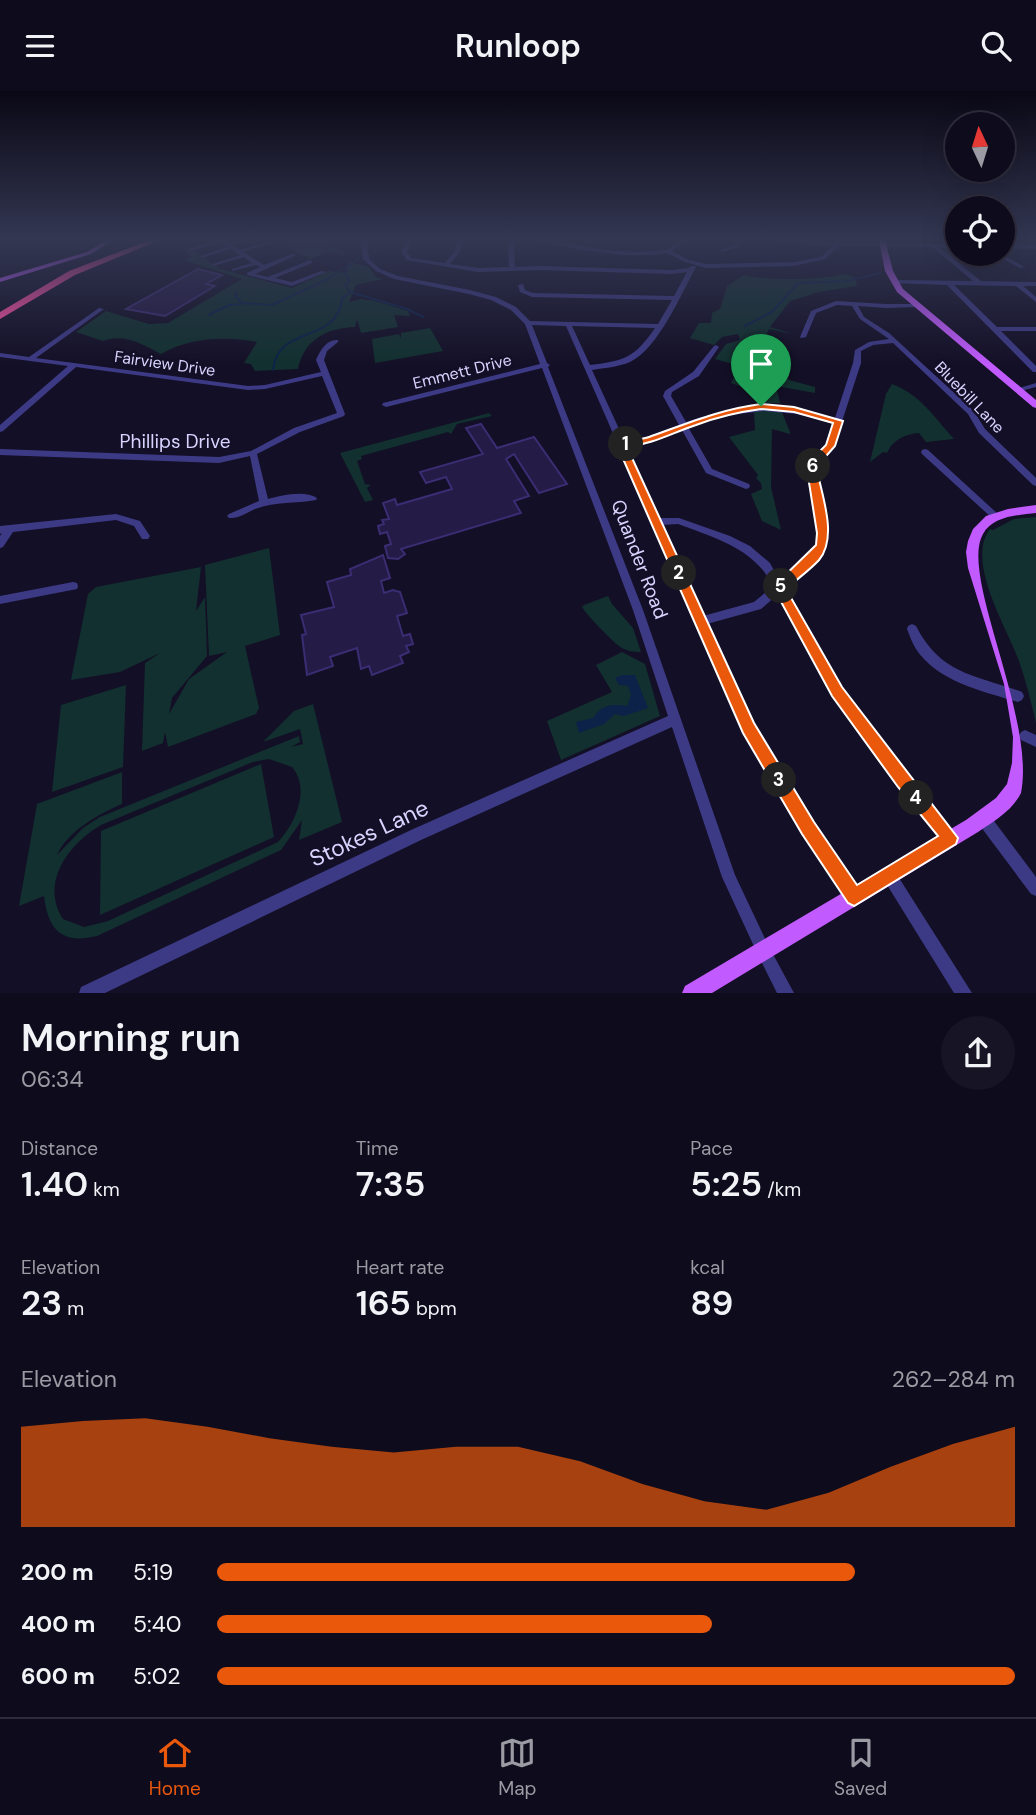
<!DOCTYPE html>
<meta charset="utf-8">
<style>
body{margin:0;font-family:"DM Sans",sans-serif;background:#171425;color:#f1f3f6;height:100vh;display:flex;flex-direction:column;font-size:26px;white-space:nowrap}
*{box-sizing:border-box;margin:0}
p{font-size:23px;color:#9b9ba3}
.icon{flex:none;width:38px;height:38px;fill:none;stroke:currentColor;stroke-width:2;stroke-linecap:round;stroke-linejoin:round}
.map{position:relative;height:902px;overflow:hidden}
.drawer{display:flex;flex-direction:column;background:#0e0b1c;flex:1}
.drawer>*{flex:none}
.needle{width:46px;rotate:356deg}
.fabs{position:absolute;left:945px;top:21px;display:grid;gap:14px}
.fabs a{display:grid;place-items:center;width:70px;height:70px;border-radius:50%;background:#0e0b1c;box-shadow:0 7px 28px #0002,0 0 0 2px #2e2b3b;font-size:35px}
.pin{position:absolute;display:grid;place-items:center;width:60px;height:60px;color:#fff;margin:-72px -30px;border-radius:50% 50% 50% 0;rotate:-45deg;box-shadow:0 0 7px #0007}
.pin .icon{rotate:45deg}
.km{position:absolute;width:35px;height:35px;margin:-18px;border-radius:50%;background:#222;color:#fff;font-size:19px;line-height:35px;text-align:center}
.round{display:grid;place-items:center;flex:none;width:74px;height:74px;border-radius:37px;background:#171425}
.head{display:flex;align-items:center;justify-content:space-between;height:119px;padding:0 21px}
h1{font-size:38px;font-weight:600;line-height:52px}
.metrics{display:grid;grid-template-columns:repeat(3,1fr);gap:10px;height:119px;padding:7px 21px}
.metrics div{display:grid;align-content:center}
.metrics b{font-size:35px;font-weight:600}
.metrics small{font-size:19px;font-weight:400}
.metrics p{font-size:19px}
.chart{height:196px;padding:14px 21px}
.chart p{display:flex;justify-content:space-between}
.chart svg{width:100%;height:126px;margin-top:7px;fill:#ea580c;opacity:.7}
ul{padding:0 21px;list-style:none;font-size:23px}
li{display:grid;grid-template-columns:112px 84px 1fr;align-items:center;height:52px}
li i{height:18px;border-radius:9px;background:#ea580c}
header{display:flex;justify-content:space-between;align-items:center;height:91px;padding:0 21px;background:#0e0b1c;font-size:32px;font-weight:600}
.dock{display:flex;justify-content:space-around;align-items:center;height:98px;border-top:2px solid #2e2b3b;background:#0e0b1c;font-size:19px;color:#9b9ba3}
.dock a{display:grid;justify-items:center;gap:4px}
.dock .active{color:#ea580c}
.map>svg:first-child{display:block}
</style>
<header><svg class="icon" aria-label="menu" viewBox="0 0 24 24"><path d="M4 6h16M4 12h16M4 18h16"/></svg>Runloop<svg class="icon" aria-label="search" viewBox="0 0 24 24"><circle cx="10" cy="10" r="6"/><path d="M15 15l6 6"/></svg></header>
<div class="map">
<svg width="1036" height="902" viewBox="0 0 1036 902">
<rect width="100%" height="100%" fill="#130f26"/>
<path fill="#12302f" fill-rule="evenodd" d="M289,149H339L328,154L350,164L329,161L310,168L279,153Z
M184,153L220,178L292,197L328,180L346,182L348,171L369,176L376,186L383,188L356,194L349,211L361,208L375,210L408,220L410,225L394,224L398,236L361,242L357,228L355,236C326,237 304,249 298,278L255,280L251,273L244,272L257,251C225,245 190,246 161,263C142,253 124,242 103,250L76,241L106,220L149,233L168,232L242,188L184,169L192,166L180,156Z
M845,183L855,186L857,195L819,201L790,210L770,236L793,243L769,238L764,250L773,252L770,259L774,265L788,269L784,280L789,289L815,296V302L776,295L780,312H761L753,300L731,292L740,275L715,268L726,253L740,249L738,243L722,246L714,254L690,247L699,232H711L712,222L720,218L727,195L744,184C769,190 819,189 845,183Z
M430,237L443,260L375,272L372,248L399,243L401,247V242Z
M892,293C922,305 933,325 954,348L926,351L919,342C906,343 892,349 887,362L883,361L870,371L886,303Z
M781,319L790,341V343L772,338L771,396L781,439L762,430L751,403L762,398L761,392L756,387L758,384L729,346L755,339L754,320Z
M489,322L492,325L457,333L451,343L448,341L361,365L362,368L357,370L365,393L371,394L367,397L373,409L365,411L340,362Z
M1036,426V632C1031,611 1026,590 1019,570C1007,537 965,470 990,438L993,439L1014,428Z
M269,457L280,544L245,555L259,617L256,623L168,656L165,641L163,652L142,660L145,572L160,562L120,581L71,589L88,503L96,496L201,476L196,520L205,506L207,565L172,607L169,623L189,588L227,561L209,565L205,474Z
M608,505L612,513L633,537L641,561C634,561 625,560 619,555C612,550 585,522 582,516L584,514Z
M622,561L645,573L660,625L561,669L547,630L612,601L596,574Z
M126,594L123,676L52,701L61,614Z
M313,613L342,731L299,749L302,729L281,759L97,845C61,854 48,838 44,805L19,815L37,713L122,681V713C97,724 68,740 57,764L83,737L100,726L299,645L300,651L291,656L303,653L300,638L263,651L294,620ZM269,668L292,676C311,698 295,733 278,751L108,830L84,836L63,828C39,791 70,752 101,734L253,671Z
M261,673L274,746L100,824L101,740Z"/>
<path fill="#0c2248" d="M622,584H635L648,617L624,625L615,623L604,633L579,642L576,631L593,627C602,613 612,613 627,615L631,604L628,595L619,594L615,587Z"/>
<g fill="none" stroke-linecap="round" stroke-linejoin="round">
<path stroke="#0c2248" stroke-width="2" d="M371,164L382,156L396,153L399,149
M236,200L235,204L242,212L272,214L326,189L345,176
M350,201L407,218L423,226
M209,224L229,214L241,213
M745,235L772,221L798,192L846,190L880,182
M273,279C278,232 336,255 342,208L350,201L345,194L350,189L346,185L347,176L359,167"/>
</g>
<path fill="#241b47" stroke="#3b2d73" stroke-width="2" d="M198,178L222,184L206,193L215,195L165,225L126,218Z
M481,333L497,357L534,346L567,393L539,402L514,363L506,368L529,405L514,410L521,422L401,458L405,463L398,468L388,467L385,455L391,453L387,441L380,443L378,435L384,433L382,429L389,428L383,412L395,408L397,414L452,398L446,386L426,392L420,381L483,363L466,337Z
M383,464L390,487L381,490L384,502L393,499L400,501L407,522L397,525L403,545L410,543L413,553L406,555L409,561L400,565L403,572L372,584L369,575L361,578L357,557L330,566L333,575L307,584L302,544L306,543L301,524L334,516L327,491L351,484L350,478Z"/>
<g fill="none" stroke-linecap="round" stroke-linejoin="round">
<path fill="#3d3a85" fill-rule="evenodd" d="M216,149H223L229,152L238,149H245L232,154L240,159L271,150V152L243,161L264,174L292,163L297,164L255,183L268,186L310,169L312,170V172L275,187L292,191L321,180L326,181L292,195L247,184V182L260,176L256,174L232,180V178L252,172L244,166L213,175V173L240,164L231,158L201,167V165L227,156L220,151L192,160L189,158Z
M361,149H367L369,168L380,178L398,185L470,199L496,206L516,216L530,230L658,233L672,209L532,206L520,201L518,194L523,193L525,199L533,202L674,205L687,181L672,183L540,179L478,181L407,169L401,161L406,149H412L407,161L411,167L445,172L454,161L459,149H463L460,161L450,173L478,177L509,176L508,156L512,149H517L514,156L515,176L540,175L672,179L689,177L691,175H695L696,176C681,203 658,258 630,271C618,276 604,277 592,279L625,351L645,347L679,334L663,305L665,300L693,281L714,255L716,254L719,256L699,285L672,301L671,305L686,331C745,312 775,311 835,327L853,272L855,259L869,251L889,248L860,228L852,215L837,214L816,222L806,246L801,247L800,246L811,220L836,210L886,213H918L919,214L916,216L886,217L858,215L864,226L889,242L974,320L985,338L1036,387V395L1033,394L979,342L968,323L893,252L873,254L861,260V272L834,355L820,371L816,379L828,442L824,461L784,498L841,597L908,686L955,742L957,747L955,752L950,754L945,752L898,696L833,605L777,504L761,518L707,533L752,633L813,732L859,801L861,806L859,811L854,813L849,811L803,742L744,641L566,235L532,234L547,272L550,274L548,276L643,519L735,784L768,854L794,902H777L758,864L722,786L672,636L421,749L105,902H79L81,896L411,739L668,625L633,519L542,277L386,316L382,314L383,312L540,273L525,233L511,219L491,209L469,203L394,188L376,180L363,168ZM572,235L655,237C635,266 625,270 590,274ZM764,320L797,323L834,331L826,354L813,368L808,379L818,442L815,459L779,489L770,472L750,455L730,445L679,427H659L627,356L651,350L682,339L706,382L746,398L749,397L750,395L749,393L712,378L688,336L730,324ZM678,433C707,444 740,453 761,477C766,482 769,489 772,496L754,511L703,525L662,434Z
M538,149H547L604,159L638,161L666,159L683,149H688L672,160L689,169L706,173L794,171L821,166L833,155L781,151L779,149L816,151L957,153V157L939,156L981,190L1036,191V195H1023L1036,206V211L1016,195L954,194L997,236H1036V240H1001L1036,275V281H1033L947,194L892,192V190L894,189L973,190L932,156L839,155L825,168L794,175L706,177L685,171L667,162L654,164H622L570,157Z
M738,149H743L738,156L721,161V159L734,154Z
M1003,153L1036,154V158L1003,157Z
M994,163H1001L1025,176L1020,177Z
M99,217L104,218L36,267L248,295L265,294L321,281L316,269C320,259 327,248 338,249V251L327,260L324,269L345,323L344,325L300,341L257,363L268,408C282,404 305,399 317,407L316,409C294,413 277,410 255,418C246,422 238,428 229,427L227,425L229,423L259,410L250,365L219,372L0,364V358L219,366L251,360L294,337L337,322L322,285L265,298L248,299L76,276L3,340L0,341V334L68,275L0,266V262L29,266Z
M1036,292V296L1017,301L1013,299Z
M925,358L928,359L999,424L1001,426L999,428H993L922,363L921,361L922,359Z
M116,423L140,430L150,445L148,448H142L134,435L116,429L13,441L3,456L0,457V445L2,442L0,443V435Z
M73,491L77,492L78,495L77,498L0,513V505Z
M912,533L916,535C941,584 976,584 1022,601L1024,605L1022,609L1018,611C982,600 938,591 916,558C912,552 910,545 907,538L908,535Z
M1025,639L1036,644V656L1021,649L1019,645L1021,641Z
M983,720L988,722L1036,786V805L1031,803L978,732L976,727L978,722Z
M889,777L894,779L972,902H954L884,789L882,784L884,779Z"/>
<path fill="#c25bff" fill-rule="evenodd" d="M106,149H113L91,163L0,191V187L87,161Z
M879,149H885L893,180L903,198L1036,309V317L1033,316L897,201L885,180Z
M1036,414V422C1018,424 993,425 983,443C959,484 1036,626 1021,702C1012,720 994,730 978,741L712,902H682L685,895L966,729L996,707L1007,693L1012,672L1013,646L1004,593L968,477L966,461L968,450L973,438L986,425L1008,418Z"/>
<path fill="#ff4fa3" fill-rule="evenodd" d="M150,149H160L75,184L0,228V221L69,180Z"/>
</g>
<linearGradient id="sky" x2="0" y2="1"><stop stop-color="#0a0815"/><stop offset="0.54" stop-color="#333752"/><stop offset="1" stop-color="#333752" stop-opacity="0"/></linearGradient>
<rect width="1036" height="275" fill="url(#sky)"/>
<path fill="#ea580c" stroke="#fff" stroke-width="2" fill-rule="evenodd" d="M761,313L794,316L843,330L835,355L820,372L817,379C822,405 838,446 819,469C810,479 797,488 786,498L842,596L958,747L956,753L854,815L848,812L802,743L743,642L617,354C625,348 638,350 649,346C686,333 721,318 761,313ZM761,318L794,321L833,332L826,354L812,368L807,379L817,442L816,454L773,496L832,605L898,696L938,745L857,794L814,731L754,632L627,356C653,353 672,342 696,334C717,326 739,321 761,318Z"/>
<g text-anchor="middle" stroke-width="5" stroke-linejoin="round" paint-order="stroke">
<g font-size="16" fill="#d9d4ff" stroke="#130f26">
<text transform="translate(165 272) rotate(8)" y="6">Fairview Drive</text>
<text transform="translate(462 280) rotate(-14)" y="6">Emmett Drive</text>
<text transform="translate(970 306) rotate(46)" y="6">Bluebill Lane</text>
</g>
<g font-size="19" fill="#d9d4ff" stroke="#130f26">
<text x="175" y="357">Phillips Drive</text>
<text transform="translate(640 468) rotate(69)" y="7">Quander Road</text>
</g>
<g font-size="23" fill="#d9d4ff" stroke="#130f26">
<text transform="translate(369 742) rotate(-25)" y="8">Stokes Lane</text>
</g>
</g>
</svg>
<div class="fabs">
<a><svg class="needle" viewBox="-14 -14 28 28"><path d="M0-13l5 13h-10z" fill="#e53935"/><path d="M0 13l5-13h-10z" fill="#9b9ba3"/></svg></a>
<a><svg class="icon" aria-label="locate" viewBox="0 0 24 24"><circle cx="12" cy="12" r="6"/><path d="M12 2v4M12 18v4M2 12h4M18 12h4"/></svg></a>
</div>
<div class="pin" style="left:761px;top:315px;background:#1e9e55"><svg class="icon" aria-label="arrive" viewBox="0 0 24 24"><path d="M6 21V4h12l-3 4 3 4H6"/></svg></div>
<b class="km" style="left:626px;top:353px">1</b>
<b class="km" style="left:679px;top:482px">2</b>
<b class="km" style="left:779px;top:689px">3</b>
<b class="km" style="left:916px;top:707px">4</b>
<b class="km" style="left:781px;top:495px">5</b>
<b class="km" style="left:813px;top:375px">6</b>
</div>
<section class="drawer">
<div class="head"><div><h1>Morning run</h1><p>06:34</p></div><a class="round"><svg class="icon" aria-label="share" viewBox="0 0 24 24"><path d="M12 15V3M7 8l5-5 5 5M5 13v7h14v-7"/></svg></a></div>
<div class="metrics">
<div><p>Distance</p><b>1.40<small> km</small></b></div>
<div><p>Time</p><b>7:35</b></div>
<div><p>Pace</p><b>5:25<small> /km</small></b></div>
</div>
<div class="metrics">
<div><p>Elevation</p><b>23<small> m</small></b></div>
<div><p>Heart rate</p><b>165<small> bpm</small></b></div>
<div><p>kcal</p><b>89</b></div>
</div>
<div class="chart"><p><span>Elevation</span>262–284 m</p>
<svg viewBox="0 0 160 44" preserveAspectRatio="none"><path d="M0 44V9L10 7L20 6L30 9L40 13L50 16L60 18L70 16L80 16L90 21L100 29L110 35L120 38L130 32L140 23L150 15L160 9V44z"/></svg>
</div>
<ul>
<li><b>200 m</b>5:19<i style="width:80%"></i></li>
<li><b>400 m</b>5:40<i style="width:62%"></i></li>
<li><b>600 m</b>5:02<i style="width:100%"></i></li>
</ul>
</section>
<nav class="dock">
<a class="active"><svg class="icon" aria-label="home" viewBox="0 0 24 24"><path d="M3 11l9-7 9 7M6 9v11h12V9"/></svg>Home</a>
<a><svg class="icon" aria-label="map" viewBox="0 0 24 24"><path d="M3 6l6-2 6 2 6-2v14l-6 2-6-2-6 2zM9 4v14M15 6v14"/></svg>Map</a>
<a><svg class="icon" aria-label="saved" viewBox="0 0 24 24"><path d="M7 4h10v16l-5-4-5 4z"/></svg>Saved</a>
</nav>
